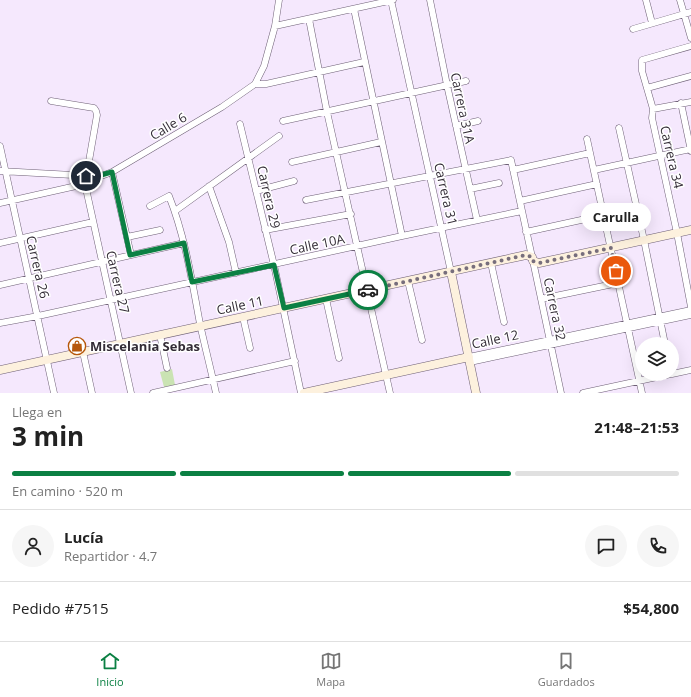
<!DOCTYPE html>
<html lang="es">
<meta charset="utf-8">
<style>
:root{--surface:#fff;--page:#f6f6f6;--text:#222;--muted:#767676;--line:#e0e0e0;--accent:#0b8043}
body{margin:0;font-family:"Open Sans",sans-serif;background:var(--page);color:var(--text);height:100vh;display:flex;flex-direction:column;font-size:15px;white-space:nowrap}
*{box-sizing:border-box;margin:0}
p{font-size:13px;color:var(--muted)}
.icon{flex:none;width:22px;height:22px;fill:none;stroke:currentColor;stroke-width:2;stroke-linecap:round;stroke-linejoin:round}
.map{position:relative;height:393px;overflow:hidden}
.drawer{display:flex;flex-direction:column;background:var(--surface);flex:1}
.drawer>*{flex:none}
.controls{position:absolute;left:635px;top:337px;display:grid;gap:8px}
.controls a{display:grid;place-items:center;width:44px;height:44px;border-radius:50%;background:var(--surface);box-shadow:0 4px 16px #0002;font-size:20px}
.pin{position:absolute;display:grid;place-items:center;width:34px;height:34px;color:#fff;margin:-17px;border:2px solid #fff;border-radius:50%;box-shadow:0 1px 4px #0007}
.courier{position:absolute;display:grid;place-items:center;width:40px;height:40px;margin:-20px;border:3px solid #0b8043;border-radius:50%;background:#fff;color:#222;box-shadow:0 1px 5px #0007}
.bubble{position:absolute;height:28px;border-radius:14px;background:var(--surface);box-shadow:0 4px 16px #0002;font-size:13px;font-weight:700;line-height:28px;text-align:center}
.headline em{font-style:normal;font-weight:700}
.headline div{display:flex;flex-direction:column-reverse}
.headline{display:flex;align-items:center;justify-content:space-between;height:68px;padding:0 12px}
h1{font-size:26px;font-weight:700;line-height:30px}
.bar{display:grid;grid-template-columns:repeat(4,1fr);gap:6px 4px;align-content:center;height:48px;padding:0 12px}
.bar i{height:5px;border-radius:3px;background:var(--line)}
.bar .selected{background:var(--accent)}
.bar p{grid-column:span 4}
.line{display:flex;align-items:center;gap:10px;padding:0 12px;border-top:1px solid var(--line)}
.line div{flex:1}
.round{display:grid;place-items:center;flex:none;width:42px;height:42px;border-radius:21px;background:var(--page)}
.tab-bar{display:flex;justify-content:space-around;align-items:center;height:56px;border-top:1px solid var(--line);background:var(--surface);font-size:11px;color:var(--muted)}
.tab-bar a{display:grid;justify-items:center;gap:2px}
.tab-bar .selected{color:var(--accent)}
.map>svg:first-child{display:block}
</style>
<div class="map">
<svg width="691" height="393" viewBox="0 0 691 393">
<rect width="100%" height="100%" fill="#f5e8fd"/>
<!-- green -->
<path fill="#cae3b3" d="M172 369 175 385 164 387 160 372Z"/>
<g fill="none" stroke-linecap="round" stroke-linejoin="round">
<defs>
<path id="street" d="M391 0 451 272
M430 0 447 85 477 220
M646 0 652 23
M680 0 691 38
M354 9 402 236
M309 19 327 112 390 393
M275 26 393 0
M633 29 691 12
M691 46 642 60V71L653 109 652 118 677 233 691 307
M255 84H266L364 62
M647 88 691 76
M51 101 94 108 96 111 97 115 85 184 131 393
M681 103 691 151
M653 109 691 102
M283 121 466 81
M240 124 274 265 301 393
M456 126 478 121
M619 128 644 240 665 344
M587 139 642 393
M0 146 54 393
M292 162 381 142
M513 170 590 153
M594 170 691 149
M0 171 91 176 104 175 112 172 222 107 255 84 264 66 275 26 279 0
M112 172 131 255
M209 186 229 242 236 273
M470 189 499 183
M256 191 294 181
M306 200 511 160 532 257
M520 201 597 184
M0 203 85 184
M150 206 169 196C185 236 192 281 200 324 205 347 211 370 216 393
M175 211 279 136
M265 230 351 214
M526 232 604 215
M127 237 160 230
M0 243 93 222
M533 261 561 393
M491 263 504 322
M408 281 422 340
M0 285 184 243
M326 299 339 358
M541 299 618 283
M243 317 250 348
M0 323 38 316 402 236 522 211
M160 335 167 368
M83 352 92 393
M469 357 691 310
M470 362 691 315
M672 374 691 370
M153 393 295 361
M583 393 671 374"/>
<path id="secondary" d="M451 272 476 393
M0 370 526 255 532 257 533 261 539 263 691 230
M304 393 469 357"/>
</defs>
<!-- street casing -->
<use href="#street" stroke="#6e6076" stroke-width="7"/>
<!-- secondary casing -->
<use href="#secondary" stroke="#6e6076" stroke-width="9"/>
<!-- street -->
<use href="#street" stroke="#fff" stroke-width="6"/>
<!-- secondary -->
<use href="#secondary" stroke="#fdf1de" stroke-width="8"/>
</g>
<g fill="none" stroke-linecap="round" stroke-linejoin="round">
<!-- done -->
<path stroke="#776e7c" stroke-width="4" stroke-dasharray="0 7.2" d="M368 290 526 255 532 257 533 261 539 263 611 248 616 271"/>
<!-- route -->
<path stroke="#0b8043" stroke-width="5" d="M86 176H97L112 172 130 255 184 243 192 282 274 265 284 308 368 290"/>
</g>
<!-- icons -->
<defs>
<symbol id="shop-ring" viewBox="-11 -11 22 22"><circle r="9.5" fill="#fff" stroke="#b6570b" stroke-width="1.5"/><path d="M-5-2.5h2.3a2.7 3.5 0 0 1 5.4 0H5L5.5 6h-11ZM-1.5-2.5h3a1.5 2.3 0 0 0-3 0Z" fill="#b6570b"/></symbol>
</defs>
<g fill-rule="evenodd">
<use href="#shop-ring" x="67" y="336" width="20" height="20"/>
</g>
<g text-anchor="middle" stroke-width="3" stroke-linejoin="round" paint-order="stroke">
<!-- street labels -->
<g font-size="13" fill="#332c36" stroke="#fff">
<text transform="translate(463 108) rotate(78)" y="5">Carrera 31A</text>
<text transform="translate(168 126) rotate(-31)" y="5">Calle 6</text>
<text transform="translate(672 157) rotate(77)" y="5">Carrera 34</text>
<text transform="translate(446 194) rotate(77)" y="5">Carrera 31</text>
<text transform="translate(269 197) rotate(77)" y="5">Carrera 29</text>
<text transform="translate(317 244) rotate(-12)" y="5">Calle 10A</text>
<text transform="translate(38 267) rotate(77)" y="5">Carrera 26</text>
<text transform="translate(118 282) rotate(77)" y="5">Carrera 27</text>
<text transform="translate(240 305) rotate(-12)" y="5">Calle 11</text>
<text transform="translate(555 309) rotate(78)" y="5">Carrera 32</text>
<text transform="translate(495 339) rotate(-12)" y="5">Calle 12</text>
</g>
<!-- poi labels -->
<g font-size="13" font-weight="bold" fill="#332c36" stroke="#fff" text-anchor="start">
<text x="90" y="351">Miscelania Sebas</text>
</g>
</g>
</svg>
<div class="controls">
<a><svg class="icon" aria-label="layers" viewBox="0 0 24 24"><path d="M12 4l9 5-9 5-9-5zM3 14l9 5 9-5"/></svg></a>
</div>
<div class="pin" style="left:616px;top:271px;background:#ea580c"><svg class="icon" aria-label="bag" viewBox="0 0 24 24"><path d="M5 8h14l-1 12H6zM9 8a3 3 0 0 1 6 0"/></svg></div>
<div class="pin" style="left:86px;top:176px;background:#1f2937"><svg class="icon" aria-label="home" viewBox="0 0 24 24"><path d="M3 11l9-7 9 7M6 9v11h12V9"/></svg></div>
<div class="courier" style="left:368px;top:290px"><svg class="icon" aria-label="car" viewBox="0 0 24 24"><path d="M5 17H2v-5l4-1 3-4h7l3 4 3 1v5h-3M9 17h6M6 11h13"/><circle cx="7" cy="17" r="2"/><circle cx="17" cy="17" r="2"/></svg></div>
<div class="bubble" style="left:581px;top:203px;width:70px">Carulla</div>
</div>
<section class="drawer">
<div class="headline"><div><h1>3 min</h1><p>Llega en</p></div><em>21:48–21:53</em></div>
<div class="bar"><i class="selected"></i><i class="selected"></i><i class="selected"></i><i></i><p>En camino · 520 m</p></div>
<div class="line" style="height:72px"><a class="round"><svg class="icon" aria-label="person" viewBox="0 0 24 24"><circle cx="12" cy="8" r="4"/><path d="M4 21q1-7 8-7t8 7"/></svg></a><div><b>Lucía</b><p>Repartidor · 4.7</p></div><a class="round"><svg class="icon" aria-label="chat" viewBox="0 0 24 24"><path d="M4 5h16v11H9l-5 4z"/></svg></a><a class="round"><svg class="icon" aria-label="phone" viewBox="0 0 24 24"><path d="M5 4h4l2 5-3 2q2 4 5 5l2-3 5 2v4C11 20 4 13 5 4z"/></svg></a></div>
<div class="line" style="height:52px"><div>Pedido #7515</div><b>$54,800</b></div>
</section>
<nav class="tab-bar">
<a class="selected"><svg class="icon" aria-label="home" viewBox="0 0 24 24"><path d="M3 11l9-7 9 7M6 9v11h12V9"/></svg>Inicio</a>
<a><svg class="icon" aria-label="map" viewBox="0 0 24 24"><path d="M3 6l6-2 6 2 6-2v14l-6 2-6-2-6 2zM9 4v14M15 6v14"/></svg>Mapa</a>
<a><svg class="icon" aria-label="saved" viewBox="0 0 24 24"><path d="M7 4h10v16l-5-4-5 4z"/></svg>Guardados</a>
</nav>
